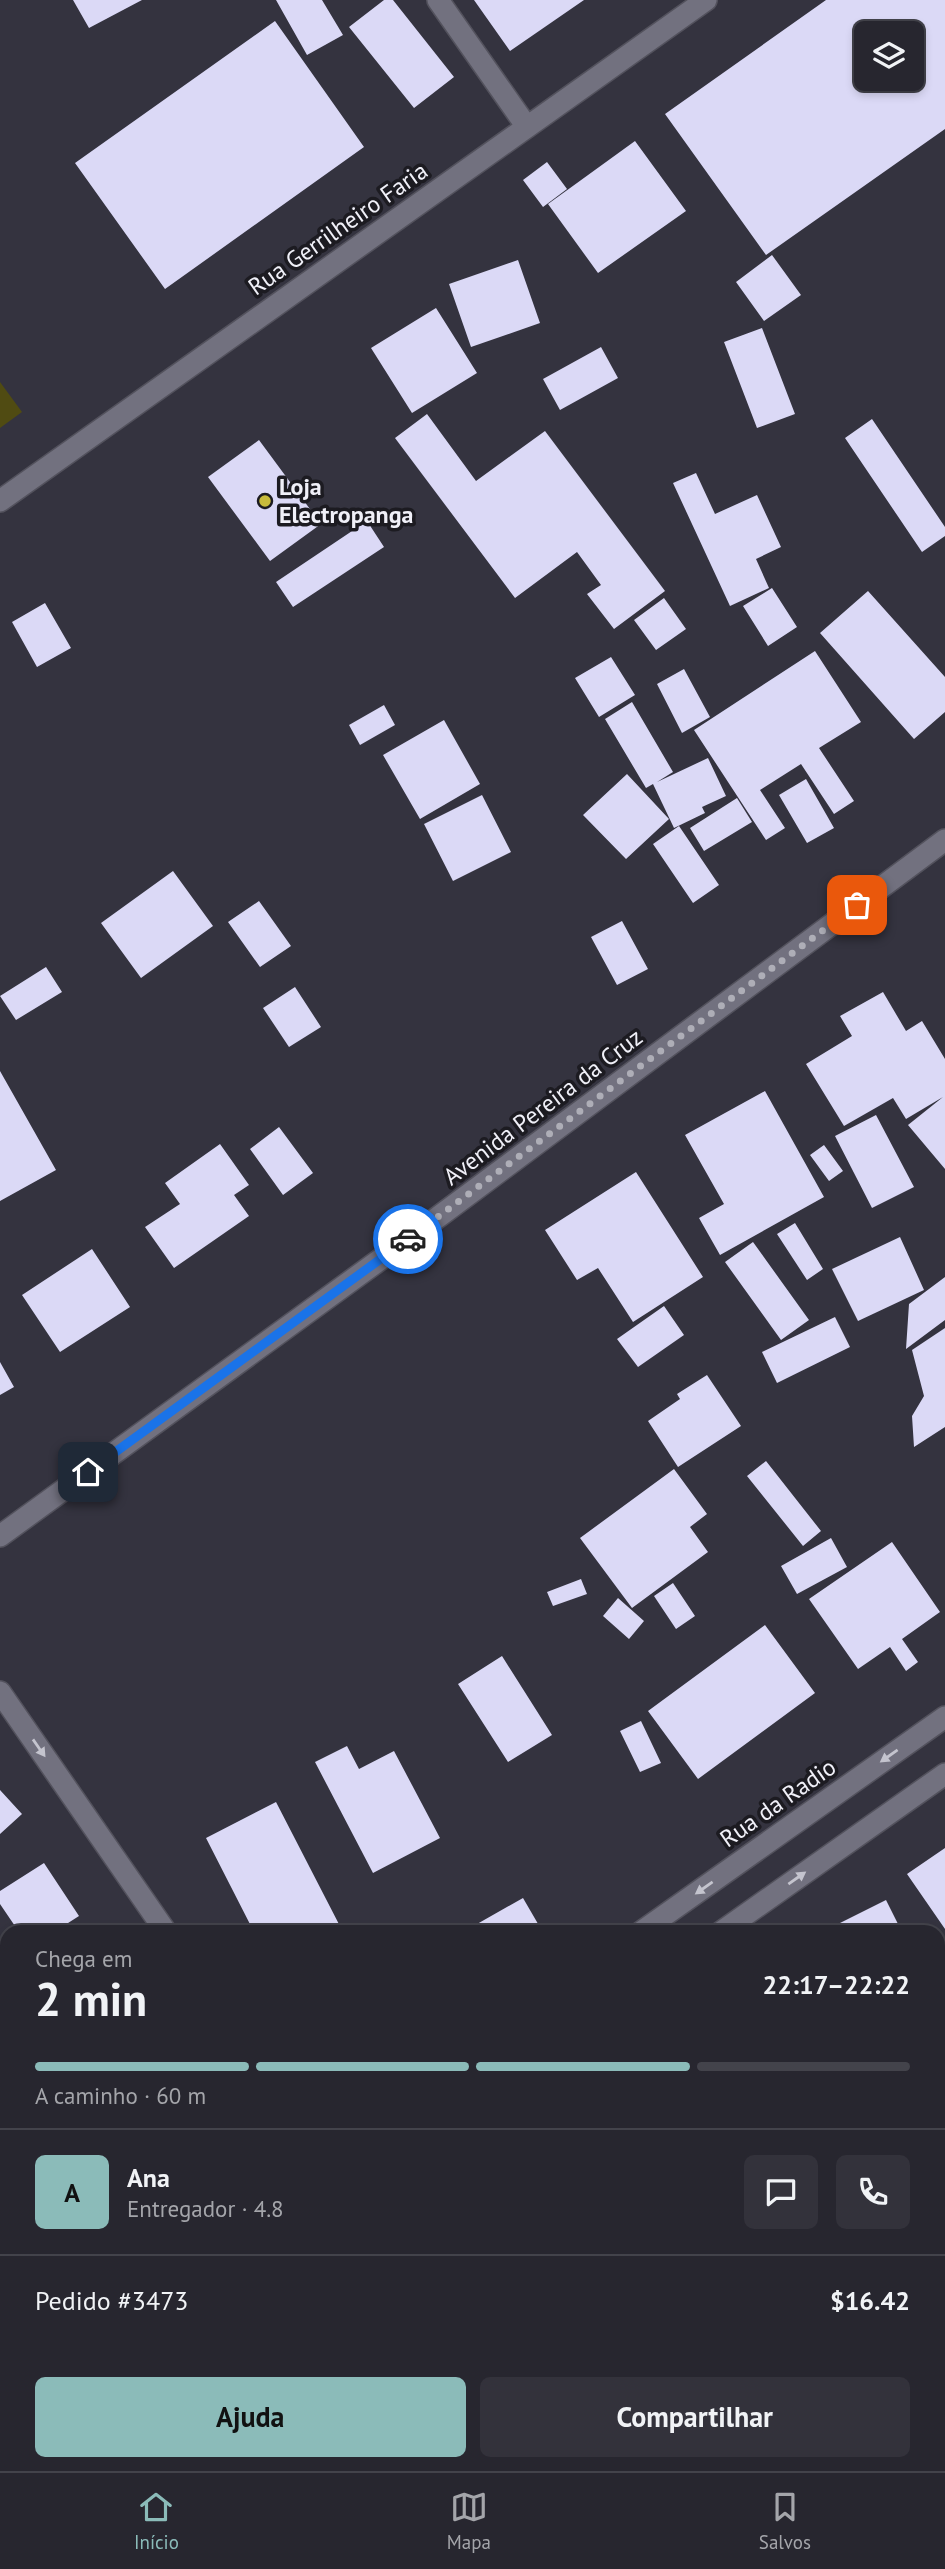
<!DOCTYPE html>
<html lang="pt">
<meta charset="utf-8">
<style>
:root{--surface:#27262f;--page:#33323b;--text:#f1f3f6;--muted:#a4a5aa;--line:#43434b;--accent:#8bbbb9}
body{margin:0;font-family:"PT Sans",sans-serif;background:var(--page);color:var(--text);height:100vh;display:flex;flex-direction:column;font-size:26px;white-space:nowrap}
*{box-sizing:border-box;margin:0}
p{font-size:23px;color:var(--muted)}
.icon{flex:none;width:38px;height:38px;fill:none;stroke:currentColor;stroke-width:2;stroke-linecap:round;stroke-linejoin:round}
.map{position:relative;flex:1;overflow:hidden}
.details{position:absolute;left:0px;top:1925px;width:945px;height:546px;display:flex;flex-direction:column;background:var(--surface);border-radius:21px 21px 0 0;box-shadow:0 4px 10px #0003,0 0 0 2px var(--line)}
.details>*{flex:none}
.tools{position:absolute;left:854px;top:21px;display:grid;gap:14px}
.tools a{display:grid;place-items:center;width:70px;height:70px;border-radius:10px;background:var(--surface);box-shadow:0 4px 10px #0003,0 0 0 2px var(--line);font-size:35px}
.pin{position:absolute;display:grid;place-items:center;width:60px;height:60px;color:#fff;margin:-30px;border-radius:14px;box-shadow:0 4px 10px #0006}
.courier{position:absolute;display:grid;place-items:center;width:70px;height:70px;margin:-35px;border:5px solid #1a73e8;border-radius:50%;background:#fff;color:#222;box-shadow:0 2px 9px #0007}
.summary em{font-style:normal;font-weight:700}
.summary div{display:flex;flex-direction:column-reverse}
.summary{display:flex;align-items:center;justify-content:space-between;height:119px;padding:0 35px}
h1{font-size:46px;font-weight:700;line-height:52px}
.bar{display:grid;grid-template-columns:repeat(4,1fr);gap:10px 7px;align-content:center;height:84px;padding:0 35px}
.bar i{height:9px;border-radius:5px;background:var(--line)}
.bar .selected{background:var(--accent)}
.bar p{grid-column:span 4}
.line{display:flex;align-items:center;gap:18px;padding:0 35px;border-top:2px solid var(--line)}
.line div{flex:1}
.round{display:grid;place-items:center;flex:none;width:74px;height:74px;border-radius:10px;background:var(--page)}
.button{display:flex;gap:14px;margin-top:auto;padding:14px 35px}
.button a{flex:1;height:80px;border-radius:10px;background:var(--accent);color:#111;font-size:28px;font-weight:700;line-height:80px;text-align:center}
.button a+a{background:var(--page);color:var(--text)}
.dock{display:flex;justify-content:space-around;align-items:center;height:98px;border-top:2px solid var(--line);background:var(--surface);font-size:19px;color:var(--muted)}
.dock a{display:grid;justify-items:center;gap:4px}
.dock .selected{color:var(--accent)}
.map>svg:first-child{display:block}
</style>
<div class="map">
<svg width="945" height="2471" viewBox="0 0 945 2471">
<rect width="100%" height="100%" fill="#34333f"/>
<!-- green -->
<path fill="#504b12" d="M0 382 22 412 0 428Z"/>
<!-- building -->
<path fill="#dbd9f6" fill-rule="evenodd" d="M73 0H142L89 28Z
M276 0H322L343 35 307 55Z
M384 0H393L454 77 414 108 349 27Z
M474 0H584L510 51Z
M826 0H945V129L766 255 665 114ZM866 33H912V79H866Z
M275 21 364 147 165 289 75 163Z
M635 141 686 211 598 273 548 204Z
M547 162 567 189 543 207 523 180Z
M772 255 801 295 764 321 736 282Z
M518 260 540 323 471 347 449 284Z
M436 308 477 373 412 413 371 348Z
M762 328 795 414 757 428 724 342Z
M601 347 618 378 560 410 543 379Z
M427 414 476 481 545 431 665 591 614 629 587 594 601 585 577 552 515 598 395 438Z
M872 419 945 527V536L922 552 845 438Z
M259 440 321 524 270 561 208 477Z
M696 473 715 514 757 495 781 547 756 559 769 588 730 606 673 483Z
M367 521 384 547 293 607 276 582Z
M772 588 797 627 768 646 743 606Z
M868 591 945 677V712L914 739 820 633Z
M664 598 686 629 656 650 634 620Z
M45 603 71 648 37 667 12 622Z
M815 651 861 722 819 748 854 801 834 814 801 764 760 790 785 828 766 840 694 730Z
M611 657 635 695 599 717 575 678Z
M684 669 710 717 682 733 657 684Z
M632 702 673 772 657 782 708 758 726 796 702 807 705 813 674 828 653 784 646 788 605 719Z
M384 705 395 725 360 745 349 725Z
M444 720 480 784 420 819 383 755Z
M627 774 669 819 626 859 583 815Z
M806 779 834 828 807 843 779 795Z
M482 795 511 852 453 881 424 824Z
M737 798 752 822 704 851 690 828Z
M679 826 719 885 693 903 653 844Z
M173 871 213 926 141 978 101 923Z
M259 901 291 946 260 967 228 922Z
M622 921 648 969 617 985 591 937Z
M46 967 62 992 16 1020 0 996Z
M295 987 321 1027 289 1047 263 1008Z
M883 992 906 1031 922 1021 945 1059V1169L908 1125 943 1097 906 1119 893 1098 844 1126 806 1064 852 1036 840 1016Z
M0 1071 56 1170 0 1201Z
M765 1091 824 1197 720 1255 699 1218 724 1204 685 1135Z
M876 1115 914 1187 872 1208 835 1136Z
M279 1127 313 1173 283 1195 250 1149Z
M220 1144 249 1185 234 1195 249 1216 174 1268 145 1227 180 1204 165 1183Z
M824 1145 843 1171 829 1181 810 1155Z
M636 1172 703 1277 633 1322 598 1268 577 1280 545 1230Z
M795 1223 823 1269 807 1280 777 1234Z
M900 1237 924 1290 858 1321 832 1269Z
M753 1242 809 1320 781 1340 725 1262Z
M92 1249 130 1307 60 1352 22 1295Z
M945 1277V1320L906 1349 909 1304Z
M664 1306 684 1335 638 1367 617 1339Z
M835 1317 850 1347 777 1383 762 1352Z
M945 1328V1427L914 1447 912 1416 924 1396 912 1350Z
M0 1362 14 1387 0 1395Z
M707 1375 741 1426 678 1467 648 1421 680 1399 677 1394Z
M766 1461 821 1531 803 1546 747 1476Z
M674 1469 707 1514 690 1527 708 1552 632 1608 580 1538Z
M831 1538 847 1567 797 1594 781 1566Z
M892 1542 940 1612 902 1639 918 1662 906 1671 890 1647 858 1669 809 1599Z
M581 1579 587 1594 553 1606 547 1592Z
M673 1583 695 1616 676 1629 654 1596Z
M618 1598 644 1621 629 1639 603 1616Z
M765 1625 815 1693 698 1779 648 1711Z
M502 1656 552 1735 508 1762 458 1684Z
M641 1721 661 1763 640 1772 620 1731Z
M347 1746 359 1769 394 1751 440 1838 373 1873 315 1762Z
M0 1790 22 1814 0 1834Z
M276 1802 343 1932H254L206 1838Z
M945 1848V1929L907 1874Z
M44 1863 79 1916 54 1932H19L0 1904V1891Z
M523 1898 541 1929 535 1932H463Z
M886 1900 902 1932H822Z
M938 1958 945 1968V2028L938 2033Z
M7 1996V2030L0 2021V2001Z
M0 2039 7 2050V2104L0 2109Z
M945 2042V2064L938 2069V2046Z
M7 2119V2156L0 2160V2123Z
M945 2187V2222L941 2225 938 2220V2192Z
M938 2274 945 2284V2335L939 2339Z
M945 2400V2434L938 2425V2405Z
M7 2463 17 2464 22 2471H0V2467Z
M95 2464H138L142 2471H85Z
M244 2464H382L371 2471H249Z
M612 2464H694L686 2471H619Z
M774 2464H815L820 2471H770L768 2469Z
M910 2464H931L936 2471H909Z"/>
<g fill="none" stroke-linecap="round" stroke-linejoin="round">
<defs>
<path id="street" d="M438 0 527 127
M0 501 706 0
M0 1536 418 1232 945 840
M0 1692 166 1932
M641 1932 945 1717
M721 1932 945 1774
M0 2370 7 2365
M0 2441 7 2436
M531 2464 536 2471"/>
</defs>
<!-- street casing -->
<use href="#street" stroke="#53525d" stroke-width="24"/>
<!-- street -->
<use href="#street" stroke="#72717f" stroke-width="21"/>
</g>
<!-- one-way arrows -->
<defs><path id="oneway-solid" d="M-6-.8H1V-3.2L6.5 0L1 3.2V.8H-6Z" transform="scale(1.75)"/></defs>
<g fill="#c4c4ce">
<use href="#oneway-solid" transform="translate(39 1748) rotate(55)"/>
<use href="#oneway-solid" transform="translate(889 1756) rotate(145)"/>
<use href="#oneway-solid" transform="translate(797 1878) rotate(-35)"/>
<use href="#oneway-solid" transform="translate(704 1888) rotate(145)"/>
</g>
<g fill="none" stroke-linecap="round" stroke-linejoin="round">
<!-- done -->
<path stroke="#aeaeb7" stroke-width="7" stroke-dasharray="0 12.6" d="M408 1239 857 905"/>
<!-- route -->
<path stroke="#1a73e8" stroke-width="9" d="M88 1472 408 1239"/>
</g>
<!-- markers -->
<circle fill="#c8bb3b" stroke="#1c1b21" stroke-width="2.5" cx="265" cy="501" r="7"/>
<g text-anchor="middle" stroke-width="7" stroke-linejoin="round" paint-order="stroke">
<!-- street labels -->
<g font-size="24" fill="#f0f0f8" stroke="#1c1b21">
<text transform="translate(338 229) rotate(-35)" y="8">Rua Gerrilheiro Faria</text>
<text transform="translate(543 1107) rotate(-37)" y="8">Avenida Pereira da Cruz</text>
<text transform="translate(778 1803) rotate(-35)" y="8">Rua da Radio</text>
</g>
<!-- poi labels -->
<g font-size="24" font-weight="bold" fill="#f0f0f8" stroke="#1c1b21" text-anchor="start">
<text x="279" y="495">Loja<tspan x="279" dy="28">Electropanga</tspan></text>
</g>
</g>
</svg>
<div class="tools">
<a><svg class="icon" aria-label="layers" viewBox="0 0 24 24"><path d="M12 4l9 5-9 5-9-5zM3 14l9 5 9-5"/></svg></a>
</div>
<div class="pin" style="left:857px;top:905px;background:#ea580c"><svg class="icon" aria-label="bag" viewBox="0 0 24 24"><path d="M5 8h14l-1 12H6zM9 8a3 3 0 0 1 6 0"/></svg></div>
<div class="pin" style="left:88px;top:1472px;background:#1f2937"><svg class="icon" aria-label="home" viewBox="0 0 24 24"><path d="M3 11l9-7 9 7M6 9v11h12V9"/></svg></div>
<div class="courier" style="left:408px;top:1239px"><svg class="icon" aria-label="car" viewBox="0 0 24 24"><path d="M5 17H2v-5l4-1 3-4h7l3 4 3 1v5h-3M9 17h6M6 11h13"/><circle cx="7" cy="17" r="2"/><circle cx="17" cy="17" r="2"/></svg></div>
<section class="details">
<div class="summary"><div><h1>2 min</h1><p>Chega em</p></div><em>22:17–22:22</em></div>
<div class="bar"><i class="selected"></i><i class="selected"></i><i class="selected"></i><i></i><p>A caminho · 60 m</p></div>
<div class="line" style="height:126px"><b class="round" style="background:var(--accent);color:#111">A</b><div><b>Ana</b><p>Entregador · 4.8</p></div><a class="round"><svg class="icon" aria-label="chat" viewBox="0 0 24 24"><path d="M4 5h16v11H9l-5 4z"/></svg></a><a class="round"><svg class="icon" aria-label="phone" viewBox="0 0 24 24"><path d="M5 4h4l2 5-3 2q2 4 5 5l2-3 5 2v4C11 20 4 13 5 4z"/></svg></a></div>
<div class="line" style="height:91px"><div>Pedido #3473</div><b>$16.42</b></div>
<div class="button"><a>Ajuda</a><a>Compartilhar</a></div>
</section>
</div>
<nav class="dock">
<a class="selected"><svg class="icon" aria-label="home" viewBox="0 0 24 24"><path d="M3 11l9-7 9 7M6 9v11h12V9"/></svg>Início</a>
<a><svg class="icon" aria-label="map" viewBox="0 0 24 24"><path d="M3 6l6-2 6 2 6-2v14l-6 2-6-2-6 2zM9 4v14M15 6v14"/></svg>Mapa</a>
<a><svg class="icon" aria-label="saved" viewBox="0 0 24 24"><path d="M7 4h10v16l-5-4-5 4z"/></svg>Salvos</a>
</nav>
